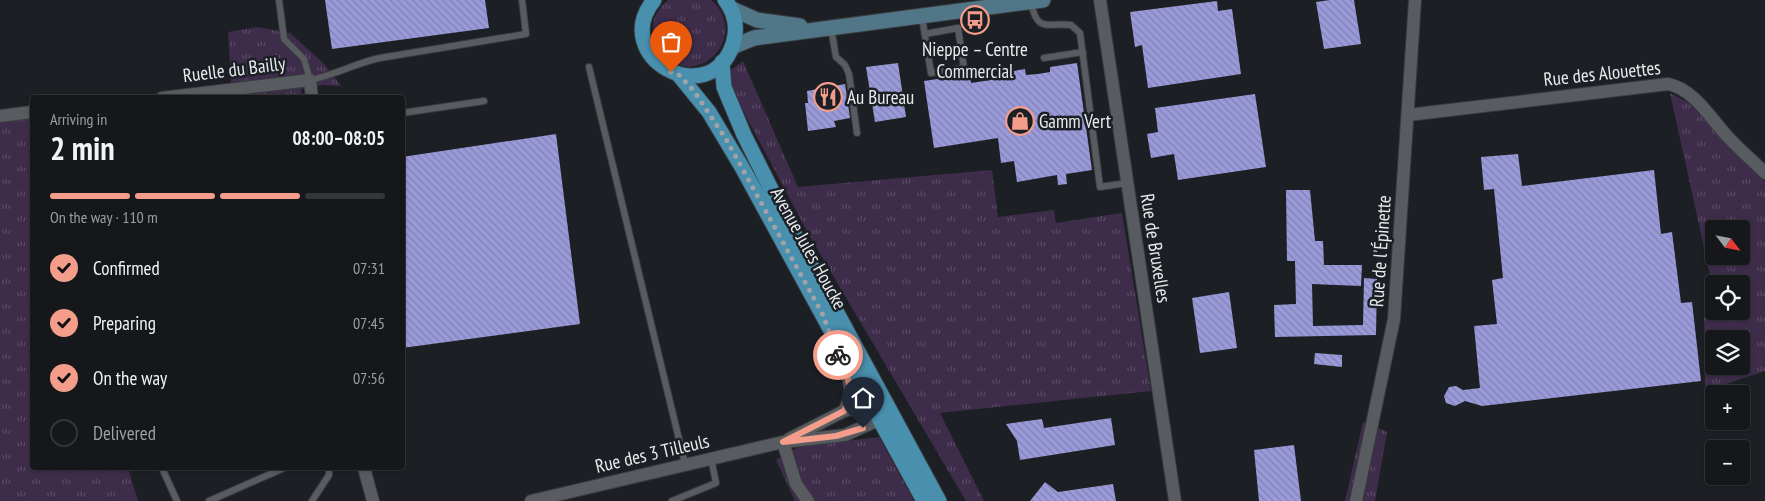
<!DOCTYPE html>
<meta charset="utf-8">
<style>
:root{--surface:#15171b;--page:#222428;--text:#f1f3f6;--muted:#9d9fa3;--line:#34363a;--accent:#f49d8b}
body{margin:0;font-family:"PT Sans Narrow",sans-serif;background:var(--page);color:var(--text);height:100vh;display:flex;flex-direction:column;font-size:19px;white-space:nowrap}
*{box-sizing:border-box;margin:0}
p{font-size:16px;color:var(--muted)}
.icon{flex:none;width:28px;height:28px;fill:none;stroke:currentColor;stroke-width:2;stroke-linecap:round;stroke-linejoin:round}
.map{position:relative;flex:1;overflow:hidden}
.panel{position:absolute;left:30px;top:95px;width:375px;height:375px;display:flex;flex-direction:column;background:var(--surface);border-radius:5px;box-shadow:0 1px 4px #0004,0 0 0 1px var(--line)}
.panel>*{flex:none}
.needle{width:32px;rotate:122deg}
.tools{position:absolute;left:1705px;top:220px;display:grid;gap:10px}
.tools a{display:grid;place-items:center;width:45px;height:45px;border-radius:5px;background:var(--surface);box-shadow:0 1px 4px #0004,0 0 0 1px var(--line);font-size:25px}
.pin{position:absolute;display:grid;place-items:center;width:42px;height:42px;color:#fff;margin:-51px -21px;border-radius:50% 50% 50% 0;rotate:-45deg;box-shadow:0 0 5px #0007}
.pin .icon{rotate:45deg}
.courier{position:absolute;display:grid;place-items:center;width:50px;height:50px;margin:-25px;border:4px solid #f49d8b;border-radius:50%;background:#fff;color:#222;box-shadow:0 1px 6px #0007}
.overview em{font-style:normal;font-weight:700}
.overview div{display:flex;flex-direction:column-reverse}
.overview{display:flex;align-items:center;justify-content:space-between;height:85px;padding:0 20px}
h1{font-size:32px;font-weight:700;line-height:38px}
.bar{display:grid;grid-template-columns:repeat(4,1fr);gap:8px 5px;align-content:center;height:60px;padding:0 20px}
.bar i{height:6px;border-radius:4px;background:var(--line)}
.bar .current{background:var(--accent)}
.bar p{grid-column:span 4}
ol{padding:0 20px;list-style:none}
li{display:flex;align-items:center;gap:15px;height:55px}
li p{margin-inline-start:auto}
li .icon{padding:5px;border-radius:50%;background:var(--accent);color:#111;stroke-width:4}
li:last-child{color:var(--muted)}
li i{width:28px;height:28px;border:2px solid var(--line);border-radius:50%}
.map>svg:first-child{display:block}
</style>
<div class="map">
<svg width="1765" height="501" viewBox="0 0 1765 501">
<defs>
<pattern id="grass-tufts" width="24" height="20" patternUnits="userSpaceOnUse" patternTransform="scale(1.25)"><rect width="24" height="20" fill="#3e2c4b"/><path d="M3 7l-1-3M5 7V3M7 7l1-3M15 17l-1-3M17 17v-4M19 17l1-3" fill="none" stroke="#5a4b65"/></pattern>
<pattern id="building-back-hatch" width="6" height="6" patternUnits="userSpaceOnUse" patternTransform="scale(1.25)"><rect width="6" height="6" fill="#9a9adb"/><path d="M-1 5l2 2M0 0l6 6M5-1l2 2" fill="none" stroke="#8181af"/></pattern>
</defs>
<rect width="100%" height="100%" fill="#1c1f24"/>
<!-- grass -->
<path fill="url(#grass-tufts)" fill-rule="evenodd" d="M668 0H711C750 33 702 89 666 57 659 51 654 43 653 34 651 20 658 8 668 0Z
M257 27 290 33 324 64 341 86 323 85 301 89 302 97H224L232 96 228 32Z
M743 61 798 187 992 170 998 217 1054 210 1056 223 1122 213 1151 391 940 413 984 501H966L809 235 733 92 731 70Z
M1670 93 1689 103 1765 181V371L1705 391 1704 317 1714 309V311H1741V284H1714V293ZM1714 229H1741V256H1714ZM1714 339H1741V366H1714Z
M32 118V468H128L138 501H0V122Z
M1363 422 1370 425 1353 501H1345Z
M1378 428 1387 432 1375 501H1362Z
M879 437 914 501H795L776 460 798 447Z"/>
<!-- building -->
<path fill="url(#building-back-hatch)" d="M325 0H485L489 28 332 49Z
M1330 0H1354L1361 44 1324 49 1316 2Z
M1217 1 1218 11 1232 9 1241 74 1148 88 1142 45 1135 47 1130 12Z
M898 63 906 117 875 122 866 67Z
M1077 63 1092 170 1066 174 1067 184 1058 185 1057 175 1017 182 1014 161 1001 163 998 138 934 148 924 81 970 74 971 83 1003 78 1002 73 1025 69 1026 75 1038 74 1050 72V67Z
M845 84 850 118 834 121 836 127 808 131 805 103H808L807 91Z
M1255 94 1266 167 1178 180 1174 154 1151 158 1147 134 1158 132 1155 108Z
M556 134 580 324 402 348V157Z
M1518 154 1522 186 1654 170 1661 234 1672 232 1681 303 1692 302 1701 381 1482 406 1465 401 1455 406 1446 403 1444 396 1449 387 1456 386 1463 390 1480 388 1474 326 1497 324 1492 280 1503 278 1494 189 1484 190 1481 157Z
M1286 190H1310L1315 241H1323L1324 265H1362L1361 286 1312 284 1313 326 1363 325 1364 278 1377 279 1376 335 1275 337 1274 305 1296 304 1295 261H1287Z
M1229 292 1237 348 1200 353 1192 298Z
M1315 353 1342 355V367L1314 364Z
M1111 418 1115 445 1020 460 1017 441 1006 424 1042 419 1044 428Z
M1294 445 1301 501H1259L1254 450Z
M1045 482 1058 492 1113 484 1116 501H1030Z"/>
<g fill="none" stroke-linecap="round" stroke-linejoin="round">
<defs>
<path id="lane" d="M279 0 284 39 304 59 310 80C335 75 356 63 380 58L526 34 522 0
M1031 2C1037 34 1048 22 1071 25L1080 33 1100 187 1127 183
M922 17 931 73 964 68 958 28 925 34
M831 28 836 57 845 65 849 74 857 133
M1044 58 1083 52
M589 67 685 464
M402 113 484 101
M162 468 177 501
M209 501 284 468
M312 501 329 475V468
M672 501 716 483 711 458"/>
<path id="street" d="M1100 0 1175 501
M162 98 310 80 312 98
M1408 115 1668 84C1694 89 1711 119 1728 137 1740 150 1753 161 1765 173
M0 116 32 112
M843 364C851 381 853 394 844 411
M789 439 844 411 879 402
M783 442 796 484 808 501
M364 468 373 501
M531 501 783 442 845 435 887 416
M1356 501 1394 319 1415 0"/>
<path id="secondary" d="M730 8 757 20 800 26
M732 47 754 38 1043 0"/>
<path id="primary" d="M654 0C608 57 710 113 733 44 738 29 735 12 725 0
M722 62 724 87 744 135 785 217 939 501
M678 74 709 112 743 169 924 501"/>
</defs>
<!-- lane casing -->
<use href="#lane" stroke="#383b3e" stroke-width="8"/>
<!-- street casing -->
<use href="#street" stroke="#383b3e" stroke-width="14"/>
<!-- secondary casing -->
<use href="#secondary" stroke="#383b3e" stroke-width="17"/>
<!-- primary casing -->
<use href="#primary" stroke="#383b3e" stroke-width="17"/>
<!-- lane -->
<use href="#lane" stroke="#585c61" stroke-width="6"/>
<!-- street -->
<use href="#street" stroke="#585c61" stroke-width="12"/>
<!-- secondary -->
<use href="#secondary" stroke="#507688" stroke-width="15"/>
<!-- primary -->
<use href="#primary" stroke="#4990ae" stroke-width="15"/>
</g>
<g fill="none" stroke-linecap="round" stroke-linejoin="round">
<!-- done -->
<path stroke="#a1a4a7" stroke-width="5" stroke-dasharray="0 9" d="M671 72 678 74 694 91 726 139 822 313 838 355"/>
<!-- route -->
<path stroke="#f49d8b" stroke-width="6" d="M838 355C848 376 855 390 844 411L783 442 836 436 863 428"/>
</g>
<!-- icons -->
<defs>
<symbol id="bus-ring" viewBox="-11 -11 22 22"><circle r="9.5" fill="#1c1f24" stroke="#f49d8b" stroke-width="1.5"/><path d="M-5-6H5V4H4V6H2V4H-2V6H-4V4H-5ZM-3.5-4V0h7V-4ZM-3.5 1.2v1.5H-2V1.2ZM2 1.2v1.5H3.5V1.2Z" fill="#f49d8b"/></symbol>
<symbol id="restaurant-ring" viewBox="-11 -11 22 22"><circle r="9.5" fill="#1c1f24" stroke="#f49d8b" stroke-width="1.5"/><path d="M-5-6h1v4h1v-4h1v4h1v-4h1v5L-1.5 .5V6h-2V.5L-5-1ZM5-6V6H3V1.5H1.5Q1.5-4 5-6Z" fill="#f49d8b"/></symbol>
<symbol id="shop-ring" viewBox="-11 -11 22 22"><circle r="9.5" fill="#1c1f24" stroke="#f49d8b" stroke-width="1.5"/><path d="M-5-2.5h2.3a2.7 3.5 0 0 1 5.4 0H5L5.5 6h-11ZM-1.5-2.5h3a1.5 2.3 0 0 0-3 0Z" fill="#f49d8b"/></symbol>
</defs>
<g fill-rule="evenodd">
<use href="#bus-ring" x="959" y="4" width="32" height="32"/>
<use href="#restaurant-ring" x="812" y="81" width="32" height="32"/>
<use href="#shop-ring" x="1004" y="105" width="32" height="32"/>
</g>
<g text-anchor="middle" stroke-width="5" stroke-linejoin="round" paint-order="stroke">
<!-- poi labels -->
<g font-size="19" fill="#e8ebee" stroke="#1c1f24" text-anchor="start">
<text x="975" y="56" text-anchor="middle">Nieppe – Centre<tspan x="975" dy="22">Commercial</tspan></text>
<text x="847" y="104">Au Bureau</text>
<text x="1039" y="128">Gamm Vert</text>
</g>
<!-- street labels -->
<g font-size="19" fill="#e8ebee" stroke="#1c1f24">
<text transform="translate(234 69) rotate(-7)" y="7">Ruelle du Bailly</text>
<text transform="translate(1602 73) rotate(-6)" y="7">Rue des Alouettes</text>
<text transform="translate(809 248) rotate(61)" y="7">Avenue Jules Houcke</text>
<text transform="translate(1156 248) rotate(81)" y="7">Rue de Bruxelles</text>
<text transform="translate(1380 251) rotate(-86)" y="7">Rue de l'Épinette</text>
<text transform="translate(652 453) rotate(-13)" y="7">Rue des 3 Tilleuls</text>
</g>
</g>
</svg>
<div class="tools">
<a><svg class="needle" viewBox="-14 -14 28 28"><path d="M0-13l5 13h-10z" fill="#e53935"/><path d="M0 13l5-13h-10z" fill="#9d9fa3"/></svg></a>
<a><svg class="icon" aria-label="locate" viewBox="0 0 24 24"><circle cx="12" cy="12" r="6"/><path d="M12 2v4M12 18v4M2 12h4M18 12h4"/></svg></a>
<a><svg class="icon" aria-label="layers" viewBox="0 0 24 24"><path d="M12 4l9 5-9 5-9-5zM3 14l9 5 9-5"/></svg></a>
<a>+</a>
<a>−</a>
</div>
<div class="pin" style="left:671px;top:72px;background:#ea580c"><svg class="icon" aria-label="bag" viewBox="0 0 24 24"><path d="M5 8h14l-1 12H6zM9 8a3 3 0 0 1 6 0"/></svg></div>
<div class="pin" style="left:863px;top:428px;background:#1f2937"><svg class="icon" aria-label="home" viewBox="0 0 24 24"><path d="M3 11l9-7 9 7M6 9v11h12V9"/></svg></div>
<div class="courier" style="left:838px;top:355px"><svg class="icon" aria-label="bike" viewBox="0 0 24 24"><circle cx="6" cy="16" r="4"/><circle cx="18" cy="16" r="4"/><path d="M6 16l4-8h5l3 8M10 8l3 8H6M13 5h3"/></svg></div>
<section class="panel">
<div class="overview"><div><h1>2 min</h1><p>Arriving in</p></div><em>08:00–08:05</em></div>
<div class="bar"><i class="current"></i><i class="current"></i><i class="current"></i><i></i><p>On the way · 110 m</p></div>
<ol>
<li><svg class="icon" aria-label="check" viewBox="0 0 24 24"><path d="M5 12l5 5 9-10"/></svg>Confirmed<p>07:31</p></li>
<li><svg class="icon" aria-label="check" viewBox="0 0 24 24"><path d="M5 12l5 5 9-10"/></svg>Preparing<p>07:45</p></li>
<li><svg class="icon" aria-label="check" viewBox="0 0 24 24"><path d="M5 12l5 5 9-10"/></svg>On the way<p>07:56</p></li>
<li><i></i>Delivered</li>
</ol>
</section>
</div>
